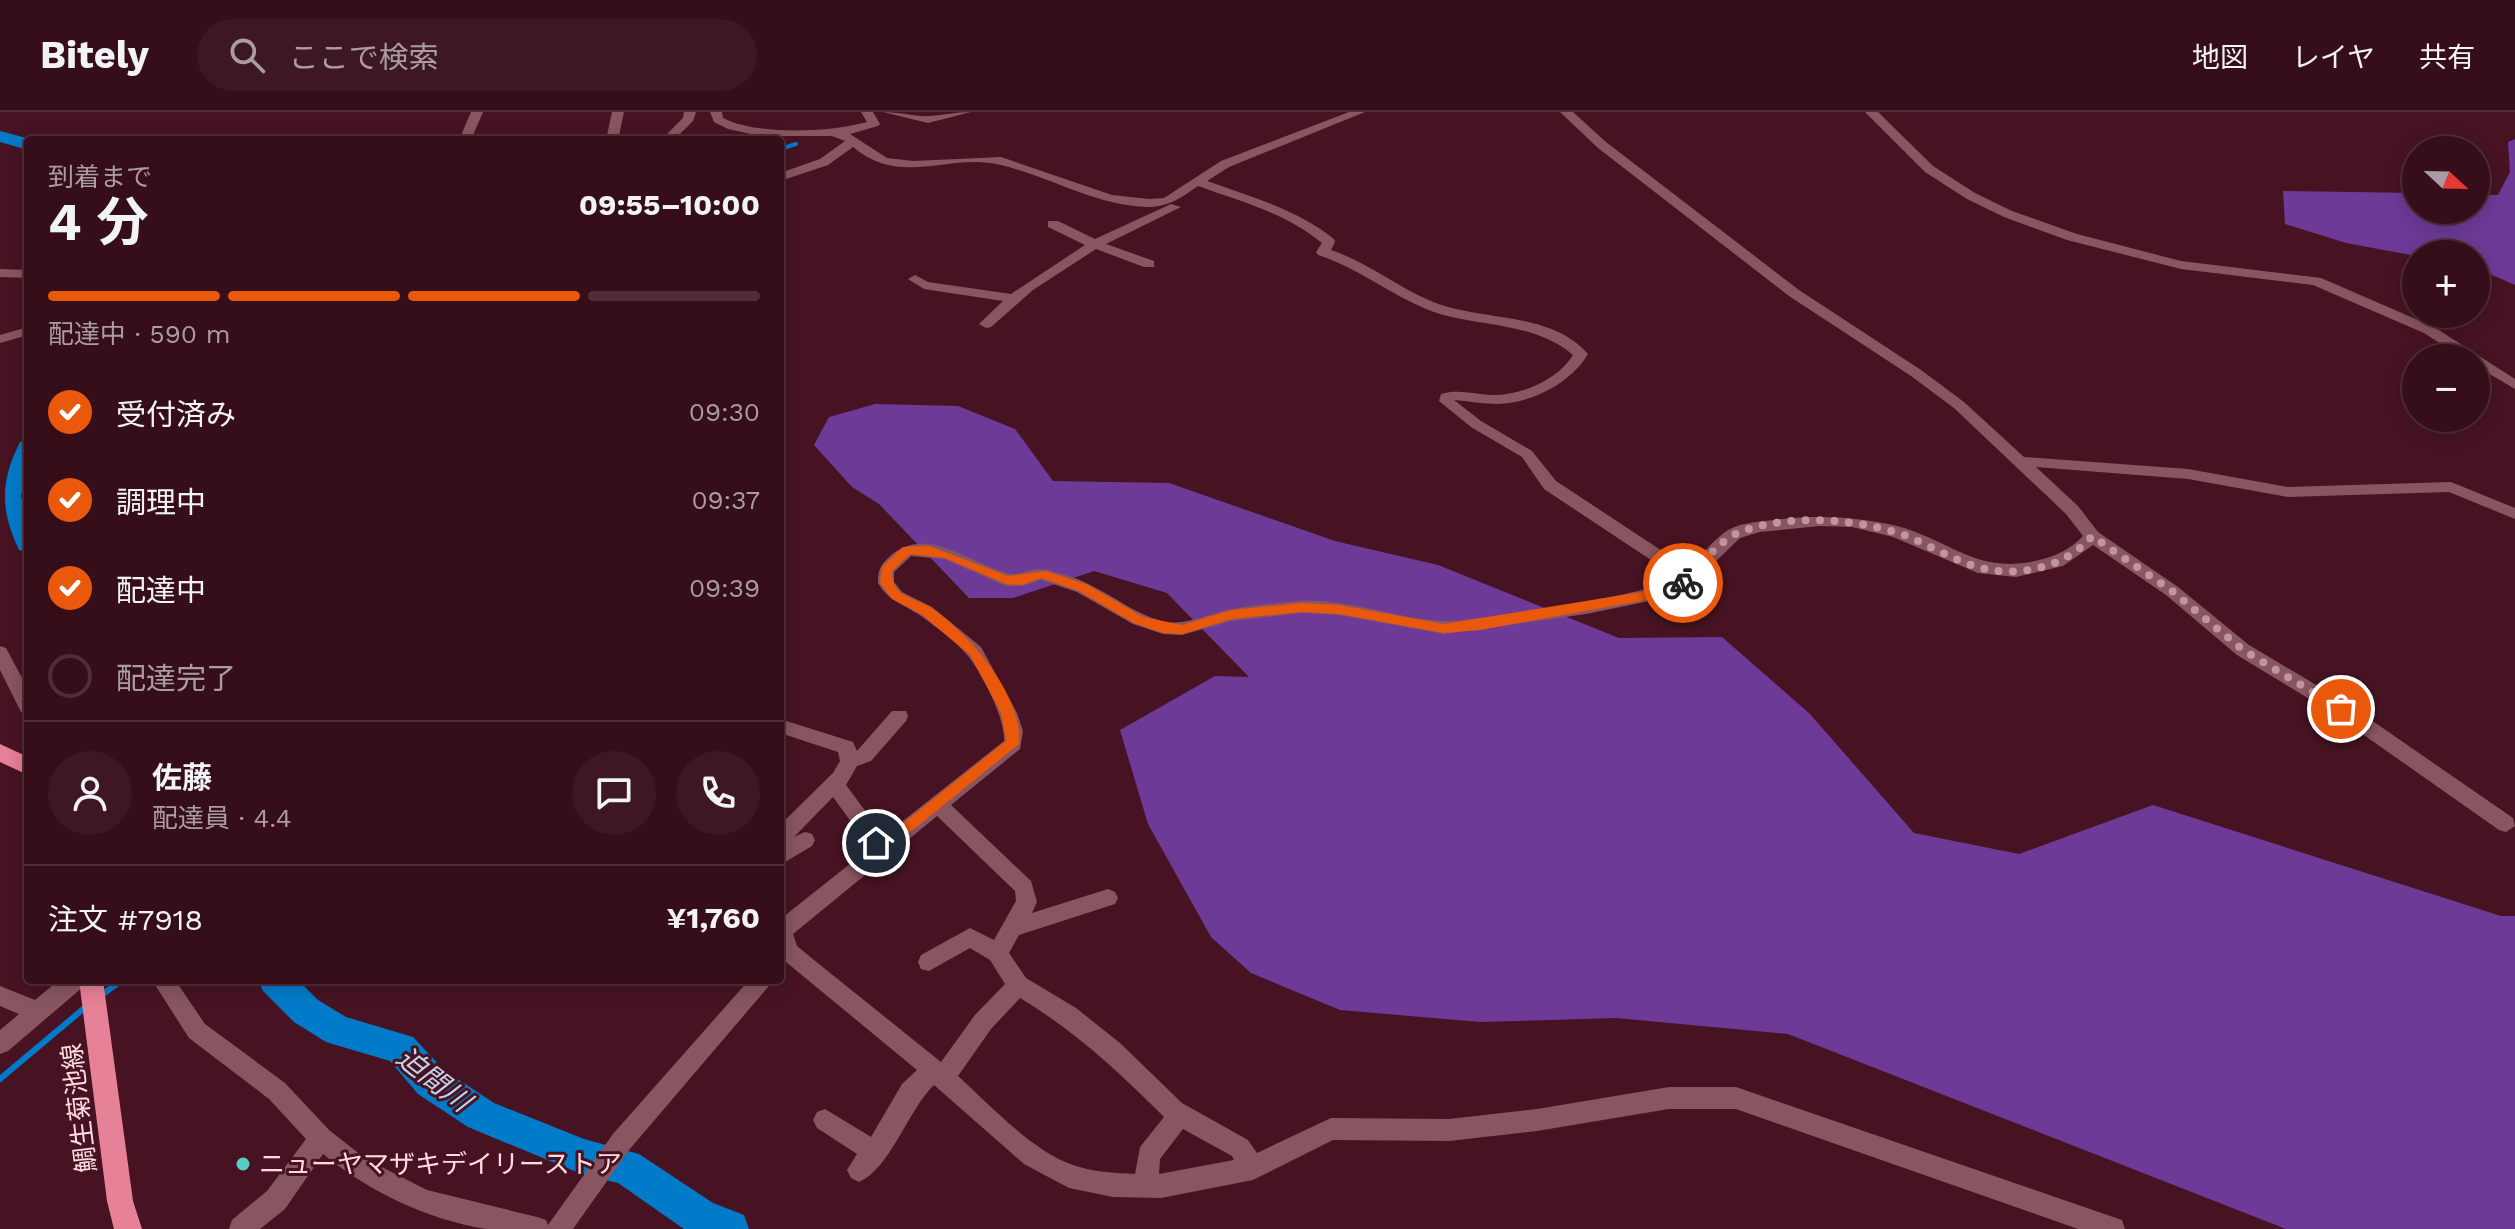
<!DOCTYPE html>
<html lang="ja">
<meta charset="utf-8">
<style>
:root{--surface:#350e1a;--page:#3d1723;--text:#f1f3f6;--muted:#aa9ca2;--line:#4f2e39;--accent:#ea580c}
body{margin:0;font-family:"Work Sans","Noto Sans JP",sans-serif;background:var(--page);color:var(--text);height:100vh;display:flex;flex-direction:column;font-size:30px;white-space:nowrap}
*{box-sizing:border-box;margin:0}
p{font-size:26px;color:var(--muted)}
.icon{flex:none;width:44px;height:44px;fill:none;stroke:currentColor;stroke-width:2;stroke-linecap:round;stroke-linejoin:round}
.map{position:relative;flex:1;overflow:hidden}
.side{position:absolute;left:24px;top:24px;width:760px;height:848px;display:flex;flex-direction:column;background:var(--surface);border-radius:8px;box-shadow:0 4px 20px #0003,0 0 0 2px var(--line)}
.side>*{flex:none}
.needle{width:52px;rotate:112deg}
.buttons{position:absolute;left:2402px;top:24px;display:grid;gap:16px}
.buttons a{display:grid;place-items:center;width:88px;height:88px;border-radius:50%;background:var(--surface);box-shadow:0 4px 20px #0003,0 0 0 2px var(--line);font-size:40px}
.pin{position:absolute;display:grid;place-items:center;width:68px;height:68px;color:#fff;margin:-34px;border:4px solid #fff;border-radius:50%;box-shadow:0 2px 8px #0007}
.courier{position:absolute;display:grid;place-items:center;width:80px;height:80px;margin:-40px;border:6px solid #ea580c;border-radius:50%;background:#fff;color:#222;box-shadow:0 2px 10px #0007}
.head em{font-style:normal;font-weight:700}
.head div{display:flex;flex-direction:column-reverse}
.head{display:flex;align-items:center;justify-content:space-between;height:136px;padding:0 24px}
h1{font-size:52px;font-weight:700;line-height:60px}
.bar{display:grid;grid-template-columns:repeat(4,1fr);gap:12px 8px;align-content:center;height:96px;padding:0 24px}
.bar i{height:10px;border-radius:6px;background:var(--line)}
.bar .on{background:var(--accent)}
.bar p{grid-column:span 4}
.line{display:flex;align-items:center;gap:20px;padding:0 24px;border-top:2px solid var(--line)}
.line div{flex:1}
.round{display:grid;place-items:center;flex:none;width:84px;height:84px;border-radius:42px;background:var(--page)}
ol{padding:0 24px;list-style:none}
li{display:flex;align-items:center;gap:24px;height:88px}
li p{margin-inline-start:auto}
li .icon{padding:8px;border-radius:50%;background:var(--accent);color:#fff;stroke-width:4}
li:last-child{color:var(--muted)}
li i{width:44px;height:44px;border:4px solid var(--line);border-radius:50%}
header{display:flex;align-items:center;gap:48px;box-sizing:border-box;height:112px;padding:0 40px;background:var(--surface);border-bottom:2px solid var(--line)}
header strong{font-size:38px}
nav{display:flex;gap:44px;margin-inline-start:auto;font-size:28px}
.search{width:560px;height:72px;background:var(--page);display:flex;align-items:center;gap:20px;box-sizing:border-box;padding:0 28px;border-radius:44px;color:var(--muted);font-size:30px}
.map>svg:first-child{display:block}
</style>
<header>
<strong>Bitely</strong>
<div class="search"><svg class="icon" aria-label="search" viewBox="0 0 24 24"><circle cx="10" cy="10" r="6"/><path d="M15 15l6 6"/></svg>ここで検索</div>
<nav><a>地図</a><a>レイヤ</a><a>共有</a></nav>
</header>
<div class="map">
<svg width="2515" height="1117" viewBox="0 0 2515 1117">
<rect width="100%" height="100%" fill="#471322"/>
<!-- forest -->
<path fill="#6e3a97" d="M2515 27V173L2476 156V142L2416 144 2346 131 2285 112 2283 79 2416 81V98H2476V83H2498L2510 60 2508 30Z
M875 292 958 294 1015 317 1053 369 1169 371 1335 429 1438 453 1619 526 1722 525 1810 602 1914 721 2019 742 2153 693 2501 804H2515V1117H2286L1788 922 1616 906 1480 910 1340 898 1251 861 1211 825 1148 712 1120 618 1215 564 1249 565 1167 481 1094 459 1013 486H969L879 392 852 375 814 333 829 305Z"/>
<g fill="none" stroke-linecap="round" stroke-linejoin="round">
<!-- stream-far1 -->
<path stroke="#007bc9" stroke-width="4" d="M780 37 796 32"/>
<!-- stream -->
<path stroke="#007bc9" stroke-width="6" d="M99 885 122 868
M0 967 88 893"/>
<!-- river -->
<path fill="#007bc9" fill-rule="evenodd" d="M0 19 34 28H28V38L0 30Z
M28 327V356L21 384 28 411V441L19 438C0 397 0 370 20 330Z
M258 868H298L318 888 346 905 413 925 444 958 494 991 584 1027 639 1042 713 1091 744 1103 749 1117H684L618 1071 584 1063 468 1015 418 982 390 949 326 930 294 910 263 879Z"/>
<!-- minor -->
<path fill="#885660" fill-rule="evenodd" d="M471 0H483L471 28H459Z
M612 0H624L618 28H606Z
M684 0H696L693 9 674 28H661L683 6Z
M710 0H722L723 6C758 24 830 20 867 10L861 0H873L880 12 878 14 850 22 887 46 913 49 1001 45 1112 83 1149 87 1164 86 1221 49 1349 0H1365L1229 55 1207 69C1252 85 1296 97 1334 127L1335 130 1331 138C1373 152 1406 183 1448 195 1494 208 1554 203 1588 242 1571 271 1532 291 1498 292 1483 292 1468 289 1454 288L1481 309 1532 339 1556 369 1688 456C1700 445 1714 427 1728 418 1742 410 1765 409 1782 407 1822 403 1857 405 1897 414 1950 428 1976 462 2035 449 2054 445 2070 438 2083 424L2066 402 1954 296 1911 264 1789 184 1598 36 1560 0H1573L1606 30 1799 178 1921 258 1964 290 2024 345 2188 357 2288 375 2451 370 2515 396V407L2449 380 2288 385 2188 367 2036 355 2078 394 2098 420 2178 475 2249 533 2348 592 2513 706 2515 714 2506 720 2499 718 2334 602 2237 543 2166 483 2093 433 2063 454 2016 465 1978 461 1893 425 1852 415 1819 414 1760 420 1740 426 1685 479 1669 485 1586 502 1444 522 1339 503 1302 501 1231 509 1182 523 1163 522 1133 512 1077 480 1041 468 1022 474H1006L944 447 911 444 894 460V470L902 480 932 495 981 535 1017 601 1023 619 1020 637 951 693 1031 769 1037 790 1032 801 1108 777 1115 780 1118 786 1115 792 1019 823 1009 841 1026 866 1076 896 1120 931 1182 991 1248 1028 1257 1041 1331 1006 1449 1007 1537 997 1669 975H1736L2113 1105 2122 1108 2125 1117H2078L1736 997H1669L1537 1019 1449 1029 1333 1028 1253 1068 1161 1086 1113 1085 1069 1076 1024 1052 934 973C908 998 890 1057 859 1070L851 1066 847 1058 857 1042 817 1016 813 1008 817 1000 825 997 871 1025 902 972 917 958 780 845V804L783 805 870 736 833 685 794 725 805 720 812 722 815 728 812 734 780 753V713L833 661 840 649 838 640 780 621V607L853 630 857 639 892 599H906L908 604 906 609 871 649 857 654 846 673 884 724 1004 629C1006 608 982 561 968 544 957 530 936 515 921 504 904 492 889 490 878 471 878 458 880 454 889 445 925 412 968 450 1006 461 1020 465 1033 454 1047 458 1062 462 1079 466 1092 474 1115 485 1137 503 1162 509 1186 515 1209 501 1233 497 1254 493 1277 491 1299 489 1347 486 1394 506 1442 509 1469 511 1663 480 1678 466L1544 377 1522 345 1471 315 1439 289 1441 282C1458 277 1473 282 1491 283 1520 284 1558 268 1573 243 1536 211 1485 215 1440 202 1396 188 1362 157 1318 143L1316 140 1322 131C1286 101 1242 90 1198 74 1182 85 1169 95 1148 95 1096 94 1051 65 1001 53 948 40 902 76 853 35L828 53 780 69V61L820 47 845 29 832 24H760L728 17 714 10ZM937 704 1015 779 1016 789 994 828 970 816 921 843 918 850 921 857 929 859 970 836 990 848 1005 872 975 903 941 950 814 848 797 834 793 822ZM1020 886C1075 919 1119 960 1164 1005L1140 1035 1135 1062C1115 1061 1092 1060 1073 1053 1032 1039 990 993 958 964L991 917ZM1183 1017 1232 1044 1234 1048 1159 1062 1160 1047Z
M883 0C899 0 916 5 930 4 944 3 957 0 971 0L928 11Z
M1865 0H1878L1933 54 1975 81 2012 99 2077 122 2181 149 2321 166 2434 215 2515 267V277L2476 254V246H2463L2424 221 2313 173 2181 157 2067 128 2004 105 1967 87 1925 60Z
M1171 92 1181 95 1106 132 1154 149V155H1144L1096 137 1033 178 991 215 986 216 979 212 1003 189 924 177 908 167 915 163 928 170 1011 182 1085 133 1048 115V109H1058L1095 127Z
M0 157 28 158V166L0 165Z
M28 215V223L0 231V223Z
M0 534 6 536 28 577V602L21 600 0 558Z
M59 868H86L83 875 8 939 0 942V918L19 902 0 894V874L35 888Z
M152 868H175L205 912 285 971 329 1018 366 1047 427 1078 537 1105 546 1108 548 1113 613 1022 749 868H774L629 1038 573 1117C545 1117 513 1117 486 1117 426 1107 370 1080 323 1042L285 1097 260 1117H229L232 1108 267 1079 306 1027 269 987 189 926Z"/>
<!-- major -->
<path fill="#e78197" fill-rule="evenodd" d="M0 632 28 645V663L0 650Z
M79 868H103L133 1089 142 1117H114L107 1089Z"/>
</g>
<!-- route -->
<path fill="#ea580c" d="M929 434 1008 464 1046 459 1088 473 1143 505 1182 513 1231 498 1302 491 1339 493 1444 512 1660 477 1683 466 1690 471 1663 485 1480 518 1444 521 1339 502 1302 500 1232 507 1182 522 1163 521 1134 511 1079 479 1041 466 1022 473 1006 472 945 446 910 442 892 459C892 468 894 475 901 481 910 487 921 490 930 495 967 519 1024 584 1019 632L882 743 871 736V727L882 728 1006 629 1001 601 970 543 921 502 892 487 880 471 882 455 903 435Z"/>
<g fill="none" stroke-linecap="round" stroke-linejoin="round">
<!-- done -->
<path stroke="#bf959e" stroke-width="8" stroke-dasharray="0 14.4" d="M1683 471C1699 456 1718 429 1738 421 1785 402 1847 406 1895 420 1925 429 1955 451 1986 457 2023 465 2067 454 2092 424L2172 479 2243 538 2341 597"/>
</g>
<!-- markers -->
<circle fill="#56cec3" stroke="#471322" stroke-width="3" cx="243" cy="1052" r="8"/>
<g text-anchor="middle" stroke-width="6" stroke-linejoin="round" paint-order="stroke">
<!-- near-street labels -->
<g font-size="26" fill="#ffdbe1" stroke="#471322">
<text transform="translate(79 996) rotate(-97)" y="9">鯛生菊池線</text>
</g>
<!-- near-poi labels -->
<g font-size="26" fill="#ffdbe1" stroke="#471322" text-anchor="start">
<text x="259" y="1061">ニューヤマザキデイリーストア</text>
</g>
<!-- near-water labels -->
<g font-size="28" font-style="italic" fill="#c0d5e9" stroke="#471322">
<text transform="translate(434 967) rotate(38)" y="10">迫間川</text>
</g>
</g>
</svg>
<div class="buttons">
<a><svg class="needle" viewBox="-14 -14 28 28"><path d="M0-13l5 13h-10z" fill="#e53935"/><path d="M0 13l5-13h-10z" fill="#aa9ca2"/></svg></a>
<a>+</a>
<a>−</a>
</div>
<div class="pin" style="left:2341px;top:597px;background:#ea580c"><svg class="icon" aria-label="bag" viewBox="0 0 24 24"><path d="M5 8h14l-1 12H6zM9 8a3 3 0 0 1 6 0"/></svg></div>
<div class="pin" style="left:876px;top:731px;background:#1f2937"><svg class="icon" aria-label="home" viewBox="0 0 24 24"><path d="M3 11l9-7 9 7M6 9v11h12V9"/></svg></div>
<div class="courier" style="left:1683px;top:471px"><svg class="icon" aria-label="bike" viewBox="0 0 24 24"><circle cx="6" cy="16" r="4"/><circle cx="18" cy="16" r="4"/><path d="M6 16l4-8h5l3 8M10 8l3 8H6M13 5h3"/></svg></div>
<section class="side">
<div class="head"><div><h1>4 分</h1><p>到着まで</p></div><em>09:55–10:00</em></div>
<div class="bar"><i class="on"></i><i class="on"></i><i class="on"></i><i></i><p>配達中 · 590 m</p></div>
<ol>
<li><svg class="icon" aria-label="check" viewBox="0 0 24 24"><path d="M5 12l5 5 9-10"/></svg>受付済み<p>09:30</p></li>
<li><svg class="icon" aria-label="check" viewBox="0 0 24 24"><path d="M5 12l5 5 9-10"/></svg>調理中<p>09:37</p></li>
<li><svg class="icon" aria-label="check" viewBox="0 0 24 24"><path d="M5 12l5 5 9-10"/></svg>配達中<p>09:39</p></li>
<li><i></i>配達完了</li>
</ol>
<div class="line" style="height:144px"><a class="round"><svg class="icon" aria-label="person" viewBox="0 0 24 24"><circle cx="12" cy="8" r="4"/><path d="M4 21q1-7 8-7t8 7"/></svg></a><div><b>佐藤</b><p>配達員 · 4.4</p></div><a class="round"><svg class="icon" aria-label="chat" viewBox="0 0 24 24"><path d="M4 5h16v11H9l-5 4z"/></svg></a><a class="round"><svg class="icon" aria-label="phone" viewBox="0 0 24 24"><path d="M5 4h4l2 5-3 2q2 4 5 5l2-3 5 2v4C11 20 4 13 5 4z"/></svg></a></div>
<div class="line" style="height:104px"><div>注文 #7918</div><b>¥1,760</b></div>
</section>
</div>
